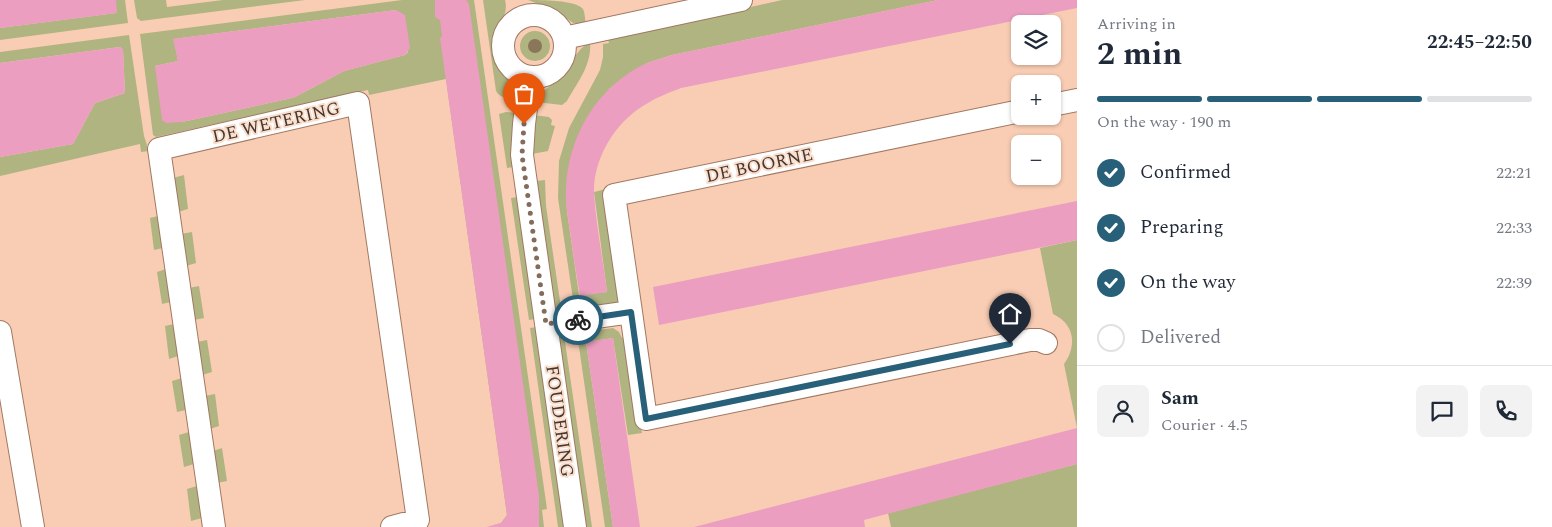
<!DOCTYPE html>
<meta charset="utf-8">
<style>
:root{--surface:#fff;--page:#f2f2f3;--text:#1f2937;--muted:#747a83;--line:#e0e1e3;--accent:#285f79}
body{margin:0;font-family:Spectral,serif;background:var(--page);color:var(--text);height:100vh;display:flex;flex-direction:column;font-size:19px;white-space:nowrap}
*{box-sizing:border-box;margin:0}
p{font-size:16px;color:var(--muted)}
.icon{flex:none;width:28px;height:28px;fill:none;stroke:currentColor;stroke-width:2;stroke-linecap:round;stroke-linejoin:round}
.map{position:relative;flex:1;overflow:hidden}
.side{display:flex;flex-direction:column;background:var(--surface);width:475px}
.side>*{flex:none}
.buttons{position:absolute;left:1011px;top:15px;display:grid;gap:10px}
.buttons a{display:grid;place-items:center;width:50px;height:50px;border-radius:8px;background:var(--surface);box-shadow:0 1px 4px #0004;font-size:25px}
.pin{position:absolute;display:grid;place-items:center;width:42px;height:42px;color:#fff;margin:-51px -21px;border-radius:50% 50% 50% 0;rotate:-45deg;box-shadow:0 0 5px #0007}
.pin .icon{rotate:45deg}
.courier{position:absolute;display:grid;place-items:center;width:50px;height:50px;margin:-25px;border:4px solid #285f79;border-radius:50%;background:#fff;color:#222;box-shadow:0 1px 6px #0007}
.overview em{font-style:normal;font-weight:700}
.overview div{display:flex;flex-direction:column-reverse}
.overview{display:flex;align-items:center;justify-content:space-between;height:85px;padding:0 20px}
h1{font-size:32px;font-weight:700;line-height:38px}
.bar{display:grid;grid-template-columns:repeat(4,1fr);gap:8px 5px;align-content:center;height:60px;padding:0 20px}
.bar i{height:6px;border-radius:4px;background:var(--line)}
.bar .on{background:var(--accent)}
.bar p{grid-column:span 4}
.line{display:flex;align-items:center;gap:12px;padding:0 20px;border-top:1px solid var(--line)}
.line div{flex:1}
.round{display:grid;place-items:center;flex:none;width:52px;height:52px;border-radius:8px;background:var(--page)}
ol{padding:0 20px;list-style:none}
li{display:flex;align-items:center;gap:15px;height:55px}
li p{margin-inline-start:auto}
li .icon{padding:5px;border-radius:50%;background:var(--accent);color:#fff;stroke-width:4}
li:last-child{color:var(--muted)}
li i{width:28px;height:28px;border:2px solid var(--line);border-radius:50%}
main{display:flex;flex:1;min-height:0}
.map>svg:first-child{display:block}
</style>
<main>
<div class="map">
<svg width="1077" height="527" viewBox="0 0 1077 527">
<rect width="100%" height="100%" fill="#f9cdb4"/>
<!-- green -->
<path fill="#b0b480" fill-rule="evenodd" d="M116 0H125L128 23 0 40V28L116 13Z
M134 0H166L167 7 223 0H305L141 21 137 18Z
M402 0H474L547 509 542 510 544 527H530L449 78 510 514 507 522 487 527 501 523 507 515 446 79 369 95 368 90 156 137 153 135 140 34ZM396 10 408 52 405 55 344 71 295 97 283 100 182 122 155 66 178 61 174 39Z
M483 0H505C510 17 493 30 493 48 494 70 517 79 518 100 510 98 500 99 496 91Z
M528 0C541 0 576 0 583 9 585 13 585 20 586 25L573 23 555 10Z
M782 0H938L672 55 647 63 609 89 566 190 567 211 579 295 607 292 594 192 606 189 620 296 617 303 575 313 558 198 559 161 569 128 600 70 603 57V44L609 43 608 39Z
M520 46a15 15 0 1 1 30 0a15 15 0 1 1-30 0Z
M129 35 144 136 149 151 141 152 140 144 0 176V157L73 144 95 103 125 93 123 50 120 47 0 63V52Z
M590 43C592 65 577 83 567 101L562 105 536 102C542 88 555 84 565 74 574 63 575 49 590 43Z
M506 112 516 113 514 167 507 168 499 114Z
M533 115 549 117 552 120 551 125 555 126 548 151 532 154Z
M184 175 188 209 178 212 173 178Z
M545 180 546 206 561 308 553 309 536 181Z
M518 197 535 319 529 320 511 198Z
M158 216 163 248 154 250 150 218Z
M192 232 196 263 186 266 181 234Z
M1077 240V428L1064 364C1077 346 1075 324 1053 314L1040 248Z
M166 269 171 302 162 304 157 272Z
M199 286 204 318 194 320 189 288Z
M174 324 178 356 169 359 165 326Z
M537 327 566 527H558L530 328Z
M613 328 619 332 622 338 627 337 642 433 628 435 613 338 586 342 613 527H605L577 333Z
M564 335 592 527H584L557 336Z
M207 340 212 372 202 375 197 342Z
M182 378 186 410 177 412 172 381Z
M215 394 219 426 210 429 205 396Z
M189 432 194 464 184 467 179 435Z
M222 448 227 481 217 483 213 451Z
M1077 464V527H891L888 513Z
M197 486 202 518 191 521 187 489Z"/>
<!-- water -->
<path fill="#eb9ec0" d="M0 0H116L117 13 0 28Z
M435 0H466L469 4 539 496V527H487L501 523 507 515 440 38 442 36 440 20 435 17Z
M938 0H1077V8L681 88C668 93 655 98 643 106 615 123 593 159 594 193 596 225 603 260 607 292L580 296C576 274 573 252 570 231 568 217 565 203 566 189 568 136 597 86 647 63 655 60 664 58 672 55Z
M396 10 405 15 410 48 405 55 344 71 295 97 283 100 182 122 166 123 162 120 155 66 178 61 173 39Z
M120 47 123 50 125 93 95 103 73 144 0 157V63Z
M1077 201V240L659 325 653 287Z
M613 338 640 527H613L586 342Z
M1077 428V464L864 520 865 527H694Z"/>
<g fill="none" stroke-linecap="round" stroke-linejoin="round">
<defs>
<path id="minor" d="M503 46a31 31 0 1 1 62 0a31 31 0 1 1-62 0Z
M564 38 741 0
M530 77 524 124 522 155 575 527
M1052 105 1077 100
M631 312 646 419 1030 340H1039L1046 343
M546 324 631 312 614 195 1020 111
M0 332 33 527
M214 527 159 149 358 103 418 520 392 527"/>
</defs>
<!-- minor casing -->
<use href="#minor" stroke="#a17962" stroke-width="24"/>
<!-- minor -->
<use href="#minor" stroke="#fff" stroke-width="22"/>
</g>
<!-- trees -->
<circle fill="#8a7759" cx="535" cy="46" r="7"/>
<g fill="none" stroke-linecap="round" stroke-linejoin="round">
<!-- done -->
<path stroke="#856b5c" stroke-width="5" stroke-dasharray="0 9" d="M524 124 522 155 546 324 578 320"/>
<!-- route -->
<path stroke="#285f79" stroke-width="6" d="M578 320 631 312 646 419 1010 344"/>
</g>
<g text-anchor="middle" stroke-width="4" stroke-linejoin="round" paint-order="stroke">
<!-- street labels -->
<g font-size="18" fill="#47362c" stroke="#fadfcf">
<text transform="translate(276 122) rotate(-13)" y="6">DE WETERING</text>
<text transform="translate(759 165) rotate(-12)" y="6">DE BOORNE</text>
<text transform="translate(560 421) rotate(82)" y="6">FOUDERING</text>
</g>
</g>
</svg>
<div class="buttons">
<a><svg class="icon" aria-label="layers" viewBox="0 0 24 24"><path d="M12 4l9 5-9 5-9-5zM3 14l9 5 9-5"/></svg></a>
<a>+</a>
<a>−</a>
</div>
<div class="pin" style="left:524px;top:124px;background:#ea580c"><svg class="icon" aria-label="bag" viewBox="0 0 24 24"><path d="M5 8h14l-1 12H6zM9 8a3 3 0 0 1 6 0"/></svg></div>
<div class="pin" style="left:1010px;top:344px;background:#1f2937"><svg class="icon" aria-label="home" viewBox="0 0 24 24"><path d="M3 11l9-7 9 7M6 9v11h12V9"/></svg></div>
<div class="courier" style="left:578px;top:320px"><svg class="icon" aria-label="bike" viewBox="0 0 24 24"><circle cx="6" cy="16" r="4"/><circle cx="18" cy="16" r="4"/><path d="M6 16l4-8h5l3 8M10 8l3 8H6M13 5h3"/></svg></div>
</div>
<section class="side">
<div class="overview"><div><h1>2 min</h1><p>Arriving in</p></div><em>22:45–22:50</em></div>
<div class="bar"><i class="on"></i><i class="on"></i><i class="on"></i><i></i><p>On the way · 190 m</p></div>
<ol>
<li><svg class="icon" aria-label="check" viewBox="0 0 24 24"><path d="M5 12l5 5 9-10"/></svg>Confirmed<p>22:21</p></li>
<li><svg class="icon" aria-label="check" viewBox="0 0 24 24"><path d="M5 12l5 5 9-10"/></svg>Preparing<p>22:33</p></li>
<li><svg class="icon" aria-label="check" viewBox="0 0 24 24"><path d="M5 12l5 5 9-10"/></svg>On the way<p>22:39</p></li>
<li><i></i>Delivered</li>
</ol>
<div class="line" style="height:90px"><a class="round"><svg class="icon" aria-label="person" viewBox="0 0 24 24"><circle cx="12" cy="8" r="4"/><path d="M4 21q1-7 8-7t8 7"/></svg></a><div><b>Sam</b><p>Courier · 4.5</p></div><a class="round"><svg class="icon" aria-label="chat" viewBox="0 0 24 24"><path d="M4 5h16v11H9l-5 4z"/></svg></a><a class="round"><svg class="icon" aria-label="phone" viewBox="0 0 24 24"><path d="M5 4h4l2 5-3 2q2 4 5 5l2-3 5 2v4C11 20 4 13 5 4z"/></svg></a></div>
</section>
</main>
